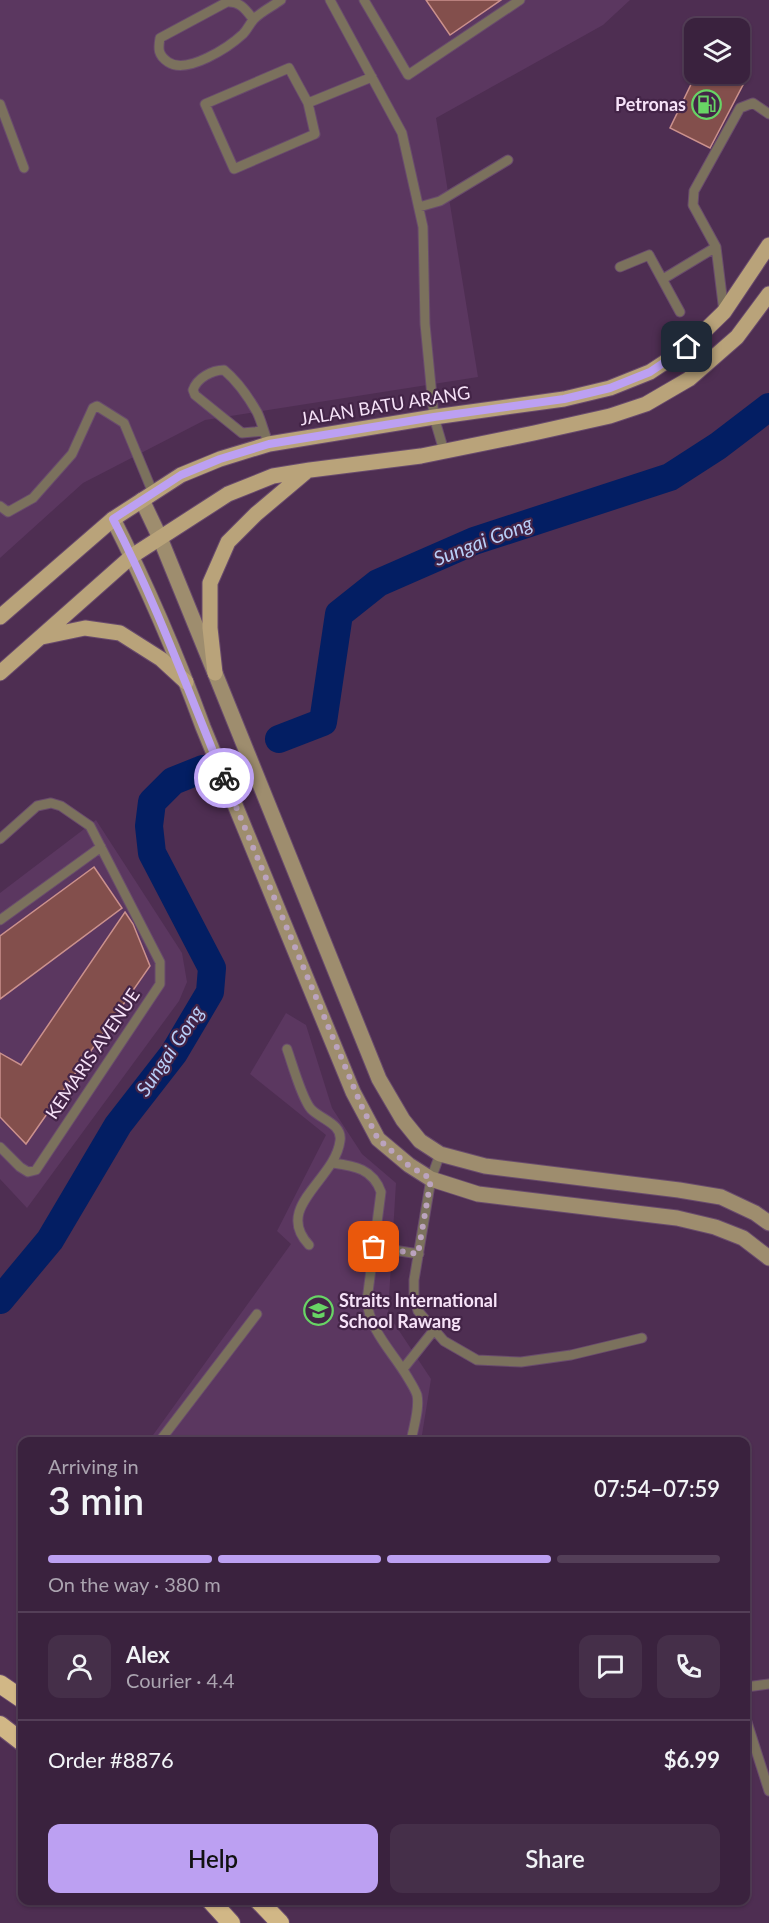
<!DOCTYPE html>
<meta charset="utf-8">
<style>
:root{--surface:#3a223e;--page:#452f49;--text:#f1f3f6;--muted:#aba4b0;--line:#543f58;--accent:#bca0f2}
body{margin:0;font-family:Lato,sans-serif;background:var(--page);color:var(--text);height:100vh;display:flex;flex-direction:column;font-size:22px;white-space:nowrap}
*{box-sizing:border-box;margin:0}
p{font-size:20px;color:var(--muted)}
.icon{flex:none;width:33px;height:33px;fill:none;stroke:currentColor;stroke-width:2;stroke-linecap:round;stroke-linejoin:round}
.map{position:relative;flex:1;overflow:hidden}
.panel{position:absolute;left:18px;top:1437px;width:732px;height:468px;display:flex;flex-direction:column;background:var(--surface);border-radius:12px;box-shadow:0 2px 4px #0004,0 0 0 2px var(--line)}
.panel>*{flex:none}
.controls{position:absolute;left:684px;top:18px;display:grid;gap:12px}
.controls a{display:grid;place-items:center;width:66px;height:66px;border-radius:12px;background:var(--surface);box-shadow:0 2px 4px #0004,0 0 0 2px var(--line);font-size:30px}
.pin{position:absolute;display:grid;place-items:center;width:51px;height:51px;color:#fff;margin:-26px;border-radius:12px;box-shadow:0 3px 9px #0006}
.courier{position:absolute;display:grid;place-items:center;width:60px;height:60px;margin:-30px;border:4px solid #bca0f2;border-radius:50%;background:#fff;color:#222;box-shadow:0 2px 8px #0007}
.headline em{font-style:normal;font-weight:600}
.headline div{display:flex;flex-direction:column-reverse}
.headline{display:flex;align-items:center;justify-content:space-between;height:102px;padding:0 30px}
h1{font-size:39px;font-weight:600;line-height:45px}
.bar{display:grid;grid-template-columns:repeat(4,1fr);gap:9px 6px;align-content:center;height:72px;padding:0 30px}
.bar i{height:8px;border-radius:4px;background:var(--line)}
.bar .selected{background:var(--accent)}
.bar p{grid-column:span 4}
.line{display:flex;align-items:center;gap:15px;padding:0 30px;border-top:2px solid var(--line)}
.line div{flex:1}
.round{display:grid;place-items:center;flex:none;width:63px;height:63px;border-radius:12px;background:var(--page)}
.cta{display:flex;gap:12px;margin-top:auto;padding:12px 30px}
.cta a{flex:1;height:69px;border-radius:12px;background:var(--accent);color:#111;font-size:24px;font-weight:600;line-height:69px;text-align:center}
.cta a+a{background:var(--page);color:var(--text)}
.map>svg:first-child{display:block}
</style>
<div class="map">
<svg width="769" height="1923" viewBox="0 0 769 1923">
<rect width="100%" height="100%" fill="#4e2e52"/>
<!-- built -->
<path fill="#5b3760" d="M0 0H630L603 25 436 118 478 377 205 420 83 483 0 558Z
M96 820 182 953 187 982 179 1001 27 1208 0 1179V893Z
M286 1013 306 1025 332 1108 362 1154 396 1183 388 1314 431 1379 421 1441 148 1442 291 1244 277 1231 326 1135 250 1074Z"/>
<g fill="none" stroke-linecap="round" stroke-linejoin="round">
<!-- river -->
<path stroke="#031e63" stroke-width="28" d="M279 739 323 722 339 614 378 583 474 541 670 477 718 446 769 407
M0 1300 50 1240 118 1125 174 1053 210 992 212 968 152 853 149 826 152 802 173 781 203 769"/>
</g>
<!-- building -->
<path fill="#834f4c" stroke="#cb918d" stroke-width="1.5" d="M426 0H501L450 35Z
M696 74H730L745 81 710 148 670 128Z
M94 867 122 908 0 999V936Z
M125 912 133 924 150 966 26 1144 0 1117V1053L21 1065Z"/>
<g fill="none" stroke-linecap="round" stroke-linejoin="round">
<defs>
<path id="lane" d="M330 0 402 133 423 227 425 324 434 417 444 451
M364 0 408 75 520 0
M253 19C246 10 240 1 227 2L160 38C158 49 158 55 168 62 187 75 229 47 243 34 248 29 250 23 254 19 262 11 273 6 281 0
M308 103 315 134 234 169 205 104 289 68 308 103 372 77
M0 104 24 168
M419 207 440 201 508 160
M620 267 649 255 680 312
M663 279 716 247
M724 312 716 247 693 205 694 191 740 108 753 103 769 114
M263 431 242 433 195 395 193 390C197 378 212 370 224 370 236 380 249 398 257 412 262 422 264 434 269 444
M0 506 8 512 33 498 72 454 93 408 97 406 124 423 153 493
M0 839 37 806 51 803 61 806 90 826 160 962V984L36 1170 28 1172 20 1167 0 1147
M0 920 101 847
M287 1049C292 1063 302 1099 311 1109 320 1119 343 1124 340 1141 335 1180 273 1207 309 1245
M440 1154 431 1179 414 1280V1296L418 1311 444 1341 477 1360 521 1362 571 1355 642 1338
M333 1163C355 1166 373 1169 381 1192L367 1300C369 1331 393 1352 408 1378 411 1383 415 1389 417 1395 420 1409 413 1428 411 1442
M374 1247 419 1254
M403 1369 434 1330
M159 1442 257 1314
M746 1687 769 1684
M746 1719 769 1791"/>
<path id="secondary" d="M142 500 160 538 215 673 379 1079 403 1120 420 1141 440 1154 485 1166 679 1190 721 1197 755 1213 769 1223
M113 519C147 586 177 656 203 727L353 1092 378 1139 409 1165 431 1179 478 1194 677 1218 715 1227 743 1238 769 1258"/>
<path id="primary" d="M0 617 113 519 181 475 220 459 269 444 434 417 564 399 610 388 650 372 688 347 724 312 769 245
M42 637 85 628 120 633 161 659 186 682
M0 673 132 556 228 494 273 476 310 470 421 456 534 433 610 416 646 404 689 379 737 337 769 294
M215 673 210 628V583L228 542 256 514 307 471"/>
<path id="highway" d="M0 1684 22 1699
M0 1725 22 1742
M210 1900 231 1923
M258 1900 280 1923"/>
</defs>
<!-- lane casing -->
<use href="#lane" stroke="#694b6d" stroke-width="11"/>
<!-- secondary casing -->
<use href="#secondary" stroke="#694b6d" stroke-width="17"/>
<!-- primary casing -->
<use href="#primary" stroke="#694b6d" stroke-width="17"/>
<!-- highway casing -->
<use href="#highway" stroke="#694b6d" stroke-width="20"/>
<!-- lane -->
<use href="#lane" stroke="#7b715d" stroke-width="9"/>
<!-- secondary -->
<use href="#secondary" stroke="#9e8d6e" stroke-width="15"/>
<!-- primary -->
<use href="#primary" stroke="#b9a37a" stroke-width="15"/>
<!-- highway -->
<use href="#highway" stroke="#d1b786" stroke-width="18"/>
</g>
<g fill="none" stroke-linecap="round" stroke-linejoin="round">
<!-- done -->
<path stroke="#bba3be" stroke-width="6" stroke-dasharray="0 10.8" d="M224 778 362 1107 378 1139 408 1165 431 1179 418 1254 374 1247"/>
<!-- route -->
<path stroke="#bca0f2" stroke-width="8" d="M224 778C188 691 156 602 113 519L181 475 220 459 269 444 434 417 564 399 610 388 650 372 687 347"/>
</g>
<!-- icons -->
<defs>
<symbol id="fuel-ring" viewBox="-11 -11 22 22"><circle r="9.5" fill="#432447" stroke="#68d465" stroke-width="1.5"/><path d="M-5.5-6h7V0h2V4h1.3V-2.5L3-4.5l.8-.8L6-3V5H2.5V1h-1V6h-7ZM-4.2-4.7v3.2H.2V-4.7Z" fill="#68d465"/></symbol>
<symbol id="school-ring" viewBox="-11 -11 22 22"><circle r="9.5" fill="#432447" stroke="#68d465" stroke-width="1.5"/><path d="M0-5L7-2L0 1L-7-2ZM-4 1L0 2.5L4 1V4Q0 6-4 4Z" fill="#68d465"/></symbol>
</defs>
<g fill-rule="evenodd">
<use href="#fuel-ring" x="690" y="88" width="33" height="33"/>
<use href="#school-ring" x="302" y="1294" width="33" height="33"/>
</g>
<g text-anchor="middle" stroke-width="4.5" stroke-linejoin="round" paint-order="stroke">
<!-- poi labels -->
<g font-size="18" font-weight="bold" fill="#f6e2f8" stroke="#432447" text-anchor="end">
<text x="686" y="111">Petronas</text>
<text x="339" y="1307" text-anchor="start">Straits International<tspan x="339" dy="21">School Rawang</tspan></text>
</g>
<!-- street labels -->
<g font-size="18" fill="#f6e2f8" stroke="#432447">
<text transform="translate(385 406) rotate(-9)" y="6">JALAN BATU ARANG</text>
<text transform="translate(93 1054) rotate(-56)" y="6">KEMARIS AVENUE</text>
</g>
<!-- water labels -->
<g font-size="20" font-style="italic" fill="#b9cff8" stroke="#432447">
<text transform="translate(483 541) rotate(-21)" y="7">Sungai Gong</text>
<text transform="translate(170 1051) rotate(-56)" y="7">Sungai Gong</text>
</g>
</g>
</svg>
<div class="controls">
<a><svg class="icon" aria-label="layers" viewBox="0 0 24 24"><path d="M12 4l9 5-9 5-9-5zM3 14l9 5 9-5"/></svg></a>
</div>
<div class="pin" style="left:374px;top:1247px;background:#ea580c"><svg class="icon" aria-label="bag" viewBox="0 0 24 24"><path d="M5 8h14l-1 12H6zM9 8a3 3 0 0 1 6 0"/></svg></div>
<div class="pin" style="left:687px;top:347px;background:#1f2937"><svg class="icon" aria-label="home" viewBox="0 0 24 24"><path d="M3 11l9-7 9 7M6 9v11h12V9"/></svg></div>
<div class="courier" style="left:224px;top:778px"><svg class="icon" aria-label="bike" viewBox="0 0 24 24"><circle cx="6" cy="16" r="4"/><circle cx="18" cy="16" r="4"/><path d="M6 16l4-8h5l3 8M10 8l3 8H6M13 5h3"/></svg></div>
<section class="panel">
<div class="headline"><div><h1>3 min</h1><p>Arriving in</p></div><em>07:54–07:59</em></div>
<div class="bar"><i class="selected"></i><i class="selected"></i><i class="selected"></i><i></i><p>On the way · 380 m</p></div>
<div class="line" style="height:108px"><a class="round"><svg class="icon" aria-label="person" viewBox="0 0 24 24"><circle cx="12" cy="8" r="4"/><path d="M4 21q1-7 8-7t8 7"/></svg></a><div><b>Alex</b><p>Courier · 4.4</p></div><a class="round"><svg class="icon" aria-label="chat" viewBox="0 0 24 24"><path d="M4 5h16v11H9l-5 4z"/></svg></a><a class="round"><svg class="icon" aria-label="phone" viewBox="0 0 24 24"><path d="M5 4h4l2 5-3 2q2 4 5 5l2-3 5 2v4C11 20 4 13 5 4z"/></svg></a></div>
<div class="line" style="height:78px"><div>Order #8876</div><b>$6.99</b></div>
<div class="cta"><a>Help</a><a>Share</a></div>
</section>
</div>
